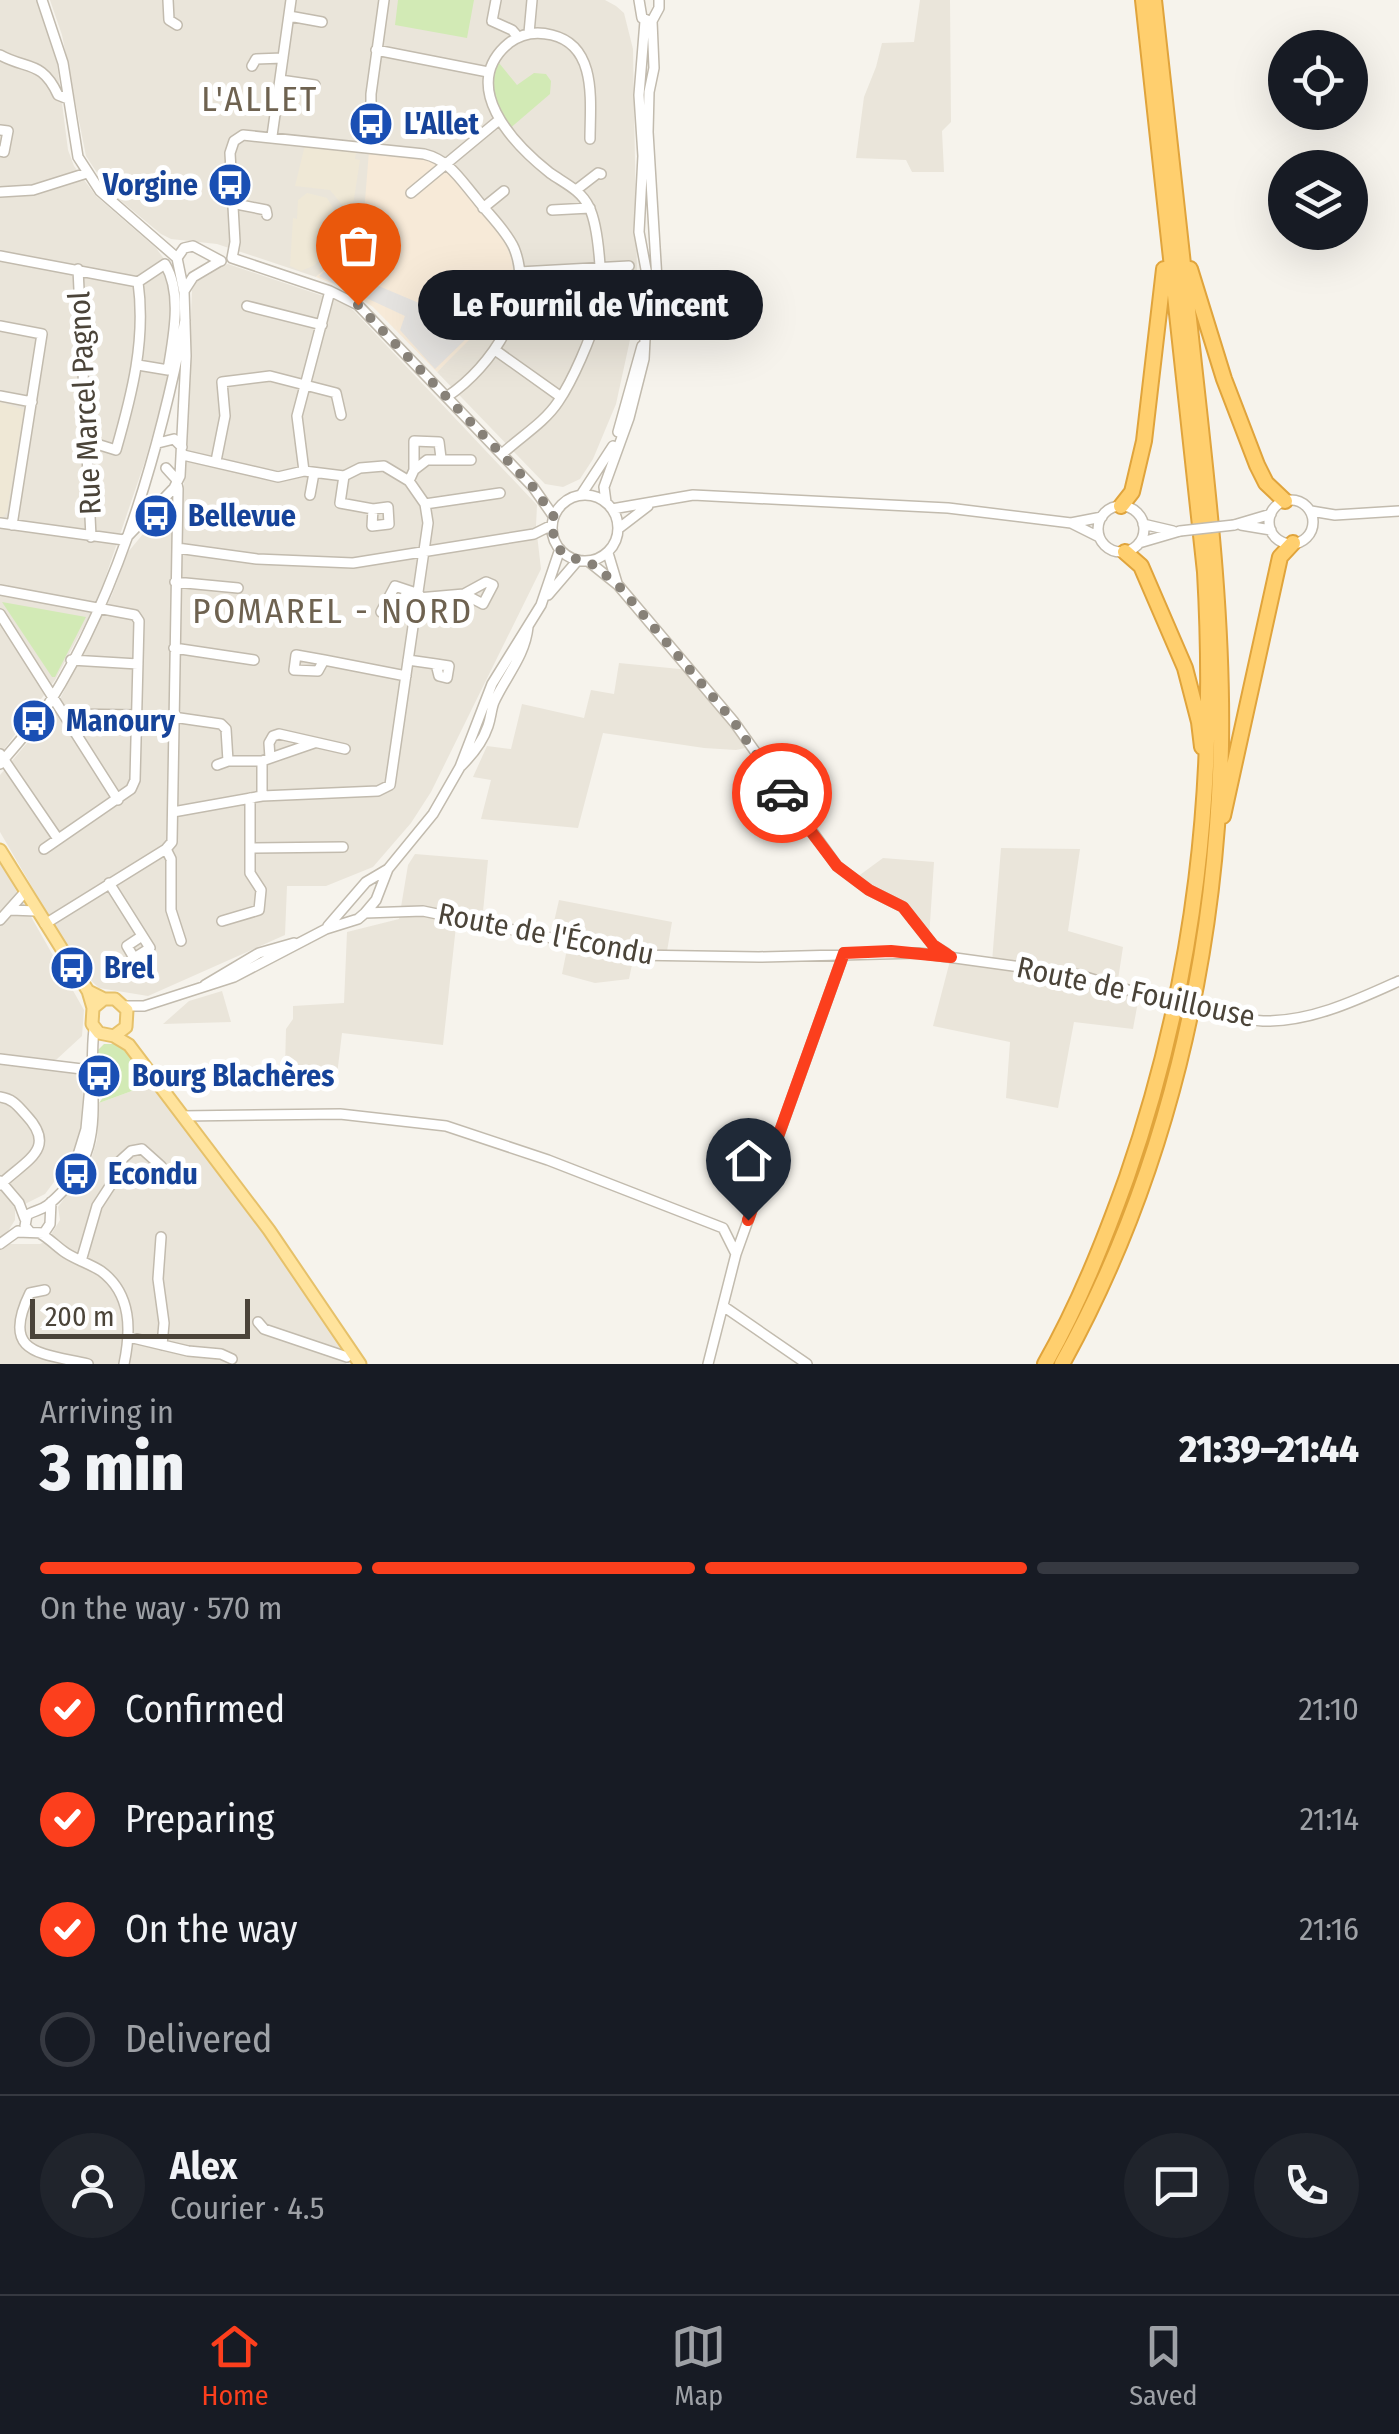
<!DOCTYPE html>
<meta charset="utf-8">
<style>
:root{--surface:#171b24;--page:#20242c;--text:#f1f3f6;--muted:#9ea1a6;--line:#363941;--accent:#fc3f1d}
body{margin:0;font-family:"Fira Sans Condensed",sans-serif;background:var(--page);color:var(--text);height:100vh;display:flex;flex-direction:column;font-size:38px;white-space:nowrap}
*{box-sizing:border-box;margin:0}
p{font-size:32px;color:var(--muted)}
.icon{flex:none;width:55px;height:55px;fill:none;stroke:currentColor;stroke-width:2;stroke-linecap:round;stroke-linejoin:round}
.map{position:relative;height:1364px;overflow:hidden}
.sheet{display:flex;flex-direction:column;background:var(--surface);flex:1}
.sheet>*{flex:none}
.controls{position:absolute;left:1268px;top:30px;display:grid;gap:20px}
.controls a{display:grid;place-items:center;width:100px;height:100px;border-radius:50%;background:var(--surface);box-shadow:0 10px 40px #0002;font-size:50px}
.scale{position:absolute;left:30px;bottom:25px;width:220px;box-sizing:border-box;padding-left:10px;border:5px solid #4b4439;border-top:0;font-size:28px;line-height:35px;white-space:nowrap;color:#4b4439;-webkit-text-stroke:8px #fff;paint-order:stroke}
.pin{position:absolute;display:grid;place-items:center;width:85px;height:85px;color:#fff;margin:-102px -42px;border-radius:50% 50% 50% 0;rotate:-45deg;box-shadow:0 0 10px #0007}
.pin .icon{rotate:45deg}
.courier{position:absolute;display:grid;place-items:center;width:100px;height:100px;margin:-50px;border:8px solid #fc3f1d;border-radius:50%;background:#fff;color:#222;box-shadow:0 2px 12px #0007}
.bubble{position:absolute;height:70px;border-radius:35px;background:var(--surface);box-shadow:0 10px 40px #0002;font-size:32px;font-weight:800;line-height:70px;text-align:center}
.summary em{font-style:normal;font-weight:800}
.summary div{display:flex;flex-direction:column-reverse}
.summary{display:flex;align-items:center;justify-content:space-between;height:170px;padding:0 40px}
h1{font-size:65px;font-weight:800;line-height:75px}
.bar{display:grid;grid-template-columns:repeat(4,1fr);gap:15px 10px;align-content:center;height:120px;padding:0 40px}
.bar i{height:12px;border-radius:8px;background:var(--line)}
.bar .on{background:var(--accent)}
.bar p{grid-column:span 4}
.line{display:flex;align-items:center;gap:25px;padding:0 40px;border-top:2px solid var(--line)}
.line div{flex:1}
.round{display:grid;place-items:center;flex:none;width:105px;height:105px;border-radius:52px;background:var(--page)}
ol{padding:0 40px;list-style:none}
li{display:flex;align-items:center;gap:30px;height:110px}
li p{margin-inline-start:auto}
li .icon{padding:10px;border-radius:50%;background:var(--accent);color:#fff;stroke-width:4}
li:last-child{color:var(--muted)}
li i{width:55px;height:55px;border:5px solid var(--line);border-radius:50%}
.menu{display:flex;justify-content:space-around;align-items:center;height:140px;border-top:2px solid var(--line);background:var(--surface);font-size:28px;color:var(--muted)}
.menu a{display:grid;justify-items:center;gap:5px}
.menu .on{color:var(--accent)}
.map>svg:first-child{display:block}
</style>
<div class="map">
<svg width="1399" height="1364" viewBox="0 0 1399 1364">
<rect width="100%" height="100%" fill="#f6f3ec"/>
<!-- residential -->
<path fill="#eae5da" d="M0 0H36L56 56 68 150 74 166 96 196 156 248 170 267 178 317 168 380 145 461 97 602 55 680 0 755Z
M50 0H605L616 6 624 13 633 49 637 275 633 326 616 404 593 459 580 479 563 487 545 484 437 372 515 289 511 257 362 238 316 277 217 244 171 239 161 234 109 191 86 156 62 35Z
M920 0H950L951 122 942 131 944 172H912L906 160 856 158 864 97 876 67 882 43 914 42Z
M228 264 341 302 354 311 537 505 536 526 541 569 431 792 411 823 373 867 326 886H287L285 935 148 996 99 988 81 971 0 832V775L49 717 61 697 112 595 128 552 184 485 192 290 196 282 210 274 215 266Z
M619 663 690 670 750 747 736 750 704 748 603 733 578 828 481 819 491 780 473 777 487 746 511 749 522 704 584 718 591 690 614 694Z
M1001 848 1080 849 1068 931 1123 947 1117 986 1139 996 1133 1029 1074 1022 1058 1108 1006 1098 1010 1042 933 1026 951 957 992 962Z
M415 854 488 860 482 922 457 917 443 1045 342 1033 337 1075 285 1068 286 1029 293 1019V1006L344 1003 347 932 399 919 408 865Z
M883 858 934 862 929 938 913 916 853 880Z
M0 862 84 1010 82 1036 57 1059 49 1062 0 1057Z
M559 900 672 922 666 957 634 955 629 979 595 983 562 974 568 944 550 939Z
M222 991 231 1022 163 1024 189 1001Z
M0 1062 76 1074 80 1078 83 1095V1116L75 1154 45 1194 15 1209V1220L0 1244Z
M151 1084 182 1116 352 1353 346 1364H0V1244H40L47 1241 60 1220 58 1207 90 1163 97 1140 99 1103Z"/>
<!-- commercial -->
<path fill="#f7ead8" d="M369 151 430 159 451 176 502 237 511 257 515 289 512 305 494 341 475 334 437 372 373 307 344 288 316 277 362 238Z"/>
<!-- education -->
<path fill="#efe8d6" d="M305 145 356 152 355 159 360 160 353 205 345 208 330 190 295 186Z
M307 193 327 198 335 211 338 210 348 222 351 234 313 266 301 271 290 266 293 218 297 219 298 200Z
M0 402 24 410 7 512 3 517H0Z"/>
<!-- green -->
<path fill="#d2eab5" d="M398 0H474L467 38 395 25Z
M495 58 517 85 534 73 546 74 551 81 550 94 508 130C492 113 485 78 495 58Z
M2 602 86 617 55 677H52Z
M104 1044H118L123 1047 151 1084 99 1103 109 1089 97 1051Z"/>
<!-- parking -->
<path fill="#e5e3e0" d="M324 272 350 284 355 276 426 306 422 316 467 338 435 369 400 330 405 316 319 276Z"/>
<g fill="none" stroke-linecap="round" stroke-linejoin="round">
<defs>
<path id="minor" d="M42 0 63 63 78 157 100 191 177 258
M168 0 169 20 177 25
M496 0 492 21 512 30 518 37
M639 0 642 18 649 21
M289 16 322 22
M529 33 532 0
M376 50 488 72
M0 55C27 70 42 60 58 95L68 99
M252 66 256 59 283 58
M280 80 315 85
M0 130 8 131 4 152 0 151
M272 136 291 0
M371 148V94L384 0
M576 190 598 173 601 174
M0 192 33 190 87 173
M411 193 499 120
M231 203 266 210 267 215
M483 208 504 191
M552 210 590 208
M0 256 138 282
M232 258 235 242 230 153 234 141 243 135 424 154C449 160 460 179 476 198 488 214 506 230 514 248 536 302 491 367 448 396
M232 258 330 291 358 305 533 487 554 517
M78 269 91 537
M519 272 629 266
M184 291 193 277 220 261
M648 299 657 280 648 132 649 92 654 68 652 21 659 8V0
M247 306 322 325
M0 326 42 334 12 525
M495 350 561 397
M138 365 168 370C173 338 183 294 165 264L138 282
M0 396 32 402
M618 432 642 346
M87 441 116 450C132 394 146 340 138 282
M158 443 174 439 182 447
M502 454C520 437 544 423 558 402 573 380 591 338 598 312 604 291 599 227 589 207 581 190 564 183 550 173 512 143 458 85 509 43 522 33 536 31 552 35 598 46 590 103 590 139
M216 461 225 416 222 382 270 376 336 393 341 415
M414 470 427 460H471
M304 471 297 416 330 291
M344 476 340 503 373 509 388 507 389 524 372 526 373 509
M409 481 414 470V441L439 442 441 458
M310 495 314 473
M581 495 613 446
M552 528a33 33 0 1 1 66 0a33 33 0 1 1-66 0Z
M1269 522a22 22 0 1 1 44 0a22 22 0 1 1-44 0Z
M606 502 604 487 629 418 644 359 648 280 639 232 643 156 639 95 645 21
M425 504 500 493
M1098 529a23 23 0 1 1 46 0a23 23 0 1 1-46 0Z
M612 509 693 495 948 508 1071 523 1102 517
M1311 511 1335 515 1399 511
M0 523 124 540
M1071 523 1099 537
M1143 524 1173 531
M1234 525 1271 514
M1241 525 1271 530
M618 529 648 506
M124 540 174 488 180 476 186 356 184 292 177 258 184 248 193 246 221 261
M1139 543 1180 531
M177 548 257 559 353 563 534 534 552 525
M608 553 617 583
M588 561 618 585 734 722 837 866 869 890 903 907 933 945 946 953
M175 582 238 588
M0 590 135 615 139 621 135 780 131 789 44 849
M408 591 395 612H381L395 586 419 594
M548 595 578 560
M418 598 464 594 483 604 493 585 486 582 464 594
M0 614 118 800
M174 648 254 660
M71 660 138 664
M324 660 296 655 294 670 318 671 324 660 406 676
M408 660 436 664 439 676 447 678 449 666 436 664
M64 714 138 715
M173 717 221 724 226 729 228 761
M0 754 58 839
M270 758 269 743 273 736 279 734 345 749
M0 764C16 745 34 725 48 705 119 593 160 448 185 320
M217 765 228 761H262
M461 766C472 755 483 741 488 726 491 717 491 710 494 702 506 676 525 656 528 627
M262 796V761L314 743
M173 812 262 796 378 791 390 785 428 523 425 504 409 481 384 466 360 468 344 476 304 471 278 477 183 455
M250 848 343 847
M166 849 171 859V910L181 941
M109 883 150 948 134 958 127 946 142 936
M11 910 36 911
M365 913 423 911 633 955 759 957 919 953 1079 975 1161 1000
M0 920 25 892
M222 921 259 910 261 890 250 873V798
M45 924 166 849 172 842 178 489 176 479 166 468
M328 926 366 882 388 869
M205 985 259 953 294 943
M124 1006H144L234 977 326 929 358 919 365 913 376 900 388 869 433 814 460 767 492 684 541 605 560 549
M1209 1011C1227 1014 1246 1020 1263 1021 1311 1022 1357 1000 1399 981
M0 1059 90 1070
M0 1097C13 1099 17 1105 26 1115 57 1148 28 1159 2 1183L0 1181
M182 1116 340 1114 446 1126 548 1160 723 1228 736 1254
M74 1168 86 1129 90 1086
M0 1185 2 1183 19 1203 25 1219
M17 1232 44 1233 50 1224 51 1202
M30 1232 25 1226 27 1215C35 1210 40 1211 48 1205 113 1151 86 1099 94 1029
M41 1234C51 1240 57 1247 66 1253 77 1260 90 1264 101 1271 132 1294 131 1331 124 1364
M161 1237 158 1279 164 1323 162 1345
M0 1244 18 1231
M81 1261 97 1206 112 1183 120 1161 131 1151 142 1149 161 1166
M45 1290 30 1293C0 1354 40 1353 88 1364
M723 1306 807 1364
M258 1322 264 1329 347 1357
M129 1337 188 1351 221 1354 232 1359
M708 1364 736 1254 844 953"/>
<path id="major" d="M0 850 88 991 93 1008
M88 991 104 999H115L127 1010 126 1027 114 1036 99 1033 92 1024 93 1008 104 999
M114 1036 129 1045 269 1230 360 1364"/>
<path id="highway" d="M1190 269 1224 379 1257 465 1266 483 1285 501
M1121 506 1132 492 1144 441 1164 269
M1125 552 1141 566 1185 668 1199 722 1202 747
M1223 816 1280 557 1293 543
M1045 1364C1079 1304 1104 1241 1127 1177 1196 978 1217 782 1205 572L1143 0
M1062 1364C1166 1176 1216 960 1221 746 1223 627 1210 510 1197 392 1183 261 1169 130 1154 0"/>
</defs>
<!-- minor casing -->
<use href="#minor" stroke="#c2bbae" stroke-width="12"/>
<!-- major casing -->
<use href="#major" stroke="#e6c16a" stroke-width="15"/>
<!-- highway casing -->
<use href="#highway" stroke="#e0a43c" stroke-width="18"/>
<!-- minor -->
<use href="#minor" stroke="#fff" stroke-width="9"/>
<!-- major -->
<use href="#major" stroke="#ffe39c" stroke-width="11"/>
<!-- highway -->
<use href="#highway" stroke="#ffcf6e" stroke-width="14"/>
<defs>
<path id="minor-bridge" d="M1180 531 1234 525
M1161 1000 1209 1011"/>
</defs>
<!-- minor-bridge casing -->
<use href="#minor-bridge" stroke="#c2bbae" stroke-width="12" stroke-linecap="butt"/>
<!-- minor-bridge -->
<use href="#minor-bridge" stroke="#fff" stroke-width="9"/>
</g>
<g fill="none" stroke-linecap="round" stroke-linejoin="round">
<!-- done -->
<path stroke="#878178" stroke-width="10" stroke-dasharray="0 18" d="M358 305 533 487 554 517 553 533 560 550 571 558 588 561 618 585 734 722 782 793"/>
<!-- route -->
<path stroke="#fc3f1d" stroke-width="12" d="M748 1220 844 953 891 951 951 957 933 945 903 907 869 890 837 866 782 793"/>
</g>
<!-- icons -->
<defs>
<symbol id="bus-disc" viewBox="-11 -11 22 22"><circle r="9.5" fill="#1a4fb4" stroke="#fff"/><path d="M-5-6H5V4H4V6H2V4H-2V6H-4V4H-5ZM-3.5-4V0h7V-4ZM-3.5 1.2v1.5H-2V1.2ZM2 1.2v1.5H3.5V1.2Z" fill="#fff"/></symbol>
</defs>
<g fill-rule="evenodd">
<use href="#bus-disc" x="346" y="99" width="50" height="50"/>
<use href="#bus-disc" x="205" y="160" width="50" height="50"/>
<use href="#bus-disc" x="131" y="491" width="50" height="50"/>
<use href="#bus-disc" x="9" y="696" width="50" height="50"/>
<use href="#bus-disc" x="47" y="943" width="50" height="50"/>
<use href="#bus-disc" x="74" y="1051" width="50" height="50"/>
<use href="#bus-disc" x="51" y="1149" width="50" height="50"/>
</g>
<g text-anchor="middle" stroke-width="10" stroke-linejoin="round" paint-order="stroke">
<!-- transit labels -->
<g font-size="30" font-weight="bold" fill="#164399" stroke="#fff" text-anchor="start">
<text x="404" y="134">L'Allet</text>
<text x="198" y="195" text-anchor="end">Vorgine</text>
<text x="188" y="526">Bellevue</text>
<text x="66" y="731">Manoury</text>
<text x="104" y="978">Brel</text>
<text x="132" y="1086">Bourg Blachères</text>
<text x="108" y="1184">Econdu</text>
</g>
<!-- street labels -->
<g font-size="30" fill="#4b4439" stroke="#fff">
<text transform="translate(85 403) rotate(-93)" y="10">Rue Marcel Pagnol</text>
<text transform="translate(546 934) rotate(11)" y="10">Route de l'Écondu</text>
<text transform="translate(1136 992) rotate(12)" y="10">Route de Fouillouse</text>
</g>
<!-- quarter labels -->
<g font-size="35" letter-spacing="2.5" fill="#6e6250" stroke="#fff">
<text x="260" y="111">L'ALLET</text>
<text x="333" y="623">POMAREL - NORD</text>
</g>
</g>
</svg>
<div class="controls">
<a><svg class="icon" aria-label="locate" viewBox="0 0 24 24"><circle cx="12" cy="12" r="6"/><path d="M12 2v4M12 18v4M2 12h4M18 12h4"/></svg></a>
<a><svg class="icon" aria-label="layers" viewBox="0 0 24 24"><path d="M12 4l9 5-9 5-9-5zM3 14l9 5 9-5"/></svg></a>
</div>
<div class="scale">200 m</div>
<div class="pin" style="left:358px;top:305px;background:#ea580c"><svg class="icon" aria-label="bag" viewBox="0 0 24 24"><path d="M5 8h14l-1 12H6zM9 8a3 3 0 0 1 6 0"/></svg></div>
<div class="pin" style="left:748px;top:1220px;background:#1f2937"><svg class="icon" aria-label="home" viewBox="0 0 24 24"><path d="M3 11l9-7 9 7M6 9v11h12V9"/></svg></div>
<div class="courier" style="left:782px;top:793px"><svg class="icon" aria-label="car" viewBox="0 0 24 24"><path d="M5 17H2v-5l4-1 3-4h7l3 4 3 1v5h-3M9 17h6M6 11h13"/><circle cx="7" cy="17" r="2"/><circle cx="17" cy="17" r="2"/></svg></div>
<div class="bubble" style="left:418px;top:270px;width:345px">Le Fournil de Vincent</div>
</div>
<section class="sheet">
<div class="summary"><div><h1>3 min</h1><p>Arriving in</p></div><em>21:39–21:44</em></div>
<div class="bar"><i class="on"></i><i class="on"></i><i class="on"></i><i></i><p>On the way · 570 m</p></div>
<ol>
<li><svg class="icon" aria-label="check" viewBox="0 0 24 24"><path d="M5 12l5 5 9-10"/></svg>Confirmed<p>21:10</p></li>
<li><svg class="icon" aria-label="check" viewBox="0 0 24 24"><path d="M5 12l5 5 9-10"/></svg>Preparing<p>21:14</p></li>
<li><svg class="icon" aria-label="check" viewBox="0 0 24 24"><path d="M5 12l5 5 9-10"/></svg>On the way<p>21:16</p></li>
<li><i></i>Delivered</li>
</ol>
<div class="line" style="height:180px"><a class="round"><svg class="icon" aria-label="person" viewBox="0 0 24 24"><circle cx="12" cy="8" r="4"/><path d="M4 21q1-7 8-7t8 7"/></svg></a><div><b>Alex</b><p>Courier · 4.5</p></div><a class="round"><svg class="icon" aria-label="chat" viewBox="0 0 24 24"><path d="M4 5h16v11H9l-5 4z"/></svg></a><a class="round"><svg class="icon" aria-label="phone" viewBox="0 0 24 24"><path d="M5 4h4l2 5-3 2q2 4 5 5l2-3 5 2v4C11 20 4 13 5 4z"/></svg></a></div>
</section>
<nav class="menu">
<a class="on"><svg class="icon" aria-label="home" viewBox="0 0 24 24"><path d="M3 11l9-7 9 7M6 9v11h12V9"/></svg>Home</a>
<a><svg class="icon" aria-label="map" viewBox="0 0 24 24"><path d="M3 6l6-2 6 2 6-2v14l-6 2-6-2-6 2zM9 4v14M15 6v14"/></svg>Map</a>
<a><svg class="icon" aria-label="saved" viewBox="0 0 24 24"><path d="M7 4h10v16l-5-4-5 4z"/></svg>Saved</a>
</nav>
